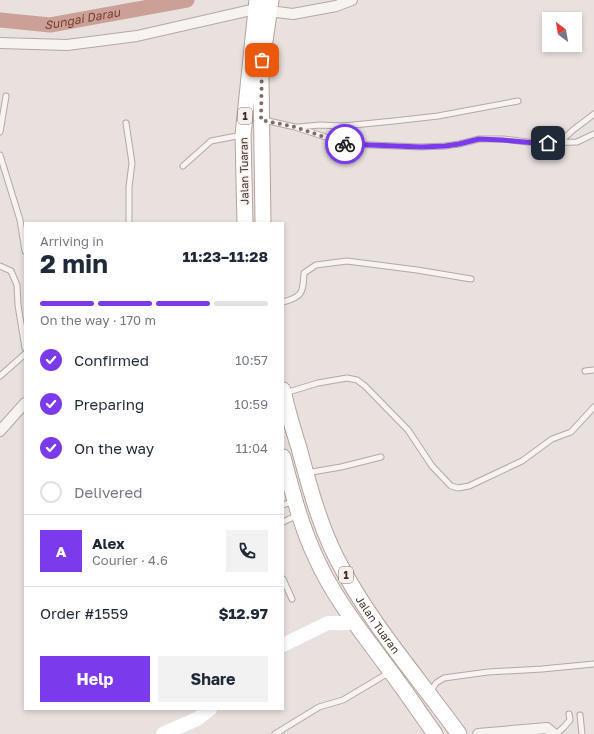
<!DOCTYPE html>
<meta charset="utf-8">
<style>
:root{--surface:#fff;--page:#f2f2f3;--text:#1f2937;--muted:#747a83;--line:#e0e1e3;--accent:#7c3aed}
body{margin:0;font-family:"Golos Text",sans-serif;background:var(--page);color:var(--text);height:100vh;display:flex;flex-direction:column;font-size:15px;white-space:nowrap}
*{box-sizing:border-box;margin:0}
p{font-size:13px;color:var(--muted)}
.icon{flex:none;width:22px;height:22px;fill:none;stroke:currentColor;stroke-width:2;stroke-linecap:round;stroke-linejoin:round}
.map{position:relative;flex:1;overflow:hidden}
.details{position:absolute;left:24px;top:222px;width:260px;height:488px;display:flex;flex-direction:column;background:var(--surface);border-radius:0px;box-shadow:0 2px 6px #0003}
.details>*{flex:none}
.needle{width:26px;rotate:329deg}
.fabs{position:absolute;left:542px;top:12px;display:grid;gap:8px}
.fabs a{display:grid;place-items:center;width:40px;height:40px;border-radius:0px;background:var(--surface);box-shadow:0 2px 6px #0003;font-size:20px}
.pin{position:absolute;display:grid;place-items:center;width:34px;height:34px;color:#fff;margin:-17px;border-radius:8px;box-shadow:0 2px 6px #0006}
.courier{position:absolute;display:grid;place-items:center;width:40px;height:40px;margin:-20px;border:3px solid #7c3aed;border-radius:50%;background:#fff;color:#222;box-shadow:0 1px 5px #0007}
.summary em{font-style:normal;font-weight:700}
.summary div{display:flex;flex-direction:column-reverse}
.summary{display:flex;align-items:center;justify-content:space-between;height:68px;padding:0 16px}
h1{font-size:26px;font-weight:700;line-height:30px}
.bar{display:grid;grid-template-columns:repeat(4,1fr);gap:6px 4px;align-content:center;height:48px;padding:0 16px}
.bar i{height:5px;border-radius:3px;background:var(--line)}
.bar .current{background:var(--accent)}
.bar p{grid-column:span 4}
.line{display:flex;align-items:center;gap:10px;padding:0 16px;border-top:1px solid var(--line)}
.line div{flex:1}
.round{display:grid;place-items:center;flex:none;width:42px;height:42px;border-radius:0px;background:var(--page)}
ol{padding:0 16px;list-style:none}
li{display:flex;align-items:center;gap:12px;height:44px}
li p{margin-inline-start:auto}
li .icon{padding:4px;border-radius:50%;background:var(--accent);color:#fff;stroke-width:4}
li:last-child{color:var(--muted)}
li i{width:22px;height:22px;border:2px solid var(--line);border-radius:50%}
.action{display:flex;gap:8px;margin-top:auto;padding:8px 16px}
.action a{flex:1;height:46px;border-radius:0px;background:var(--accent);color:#fff;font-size:16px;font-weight:700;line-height:46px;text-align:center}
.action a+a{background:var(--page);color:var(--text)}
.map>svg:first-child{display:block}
</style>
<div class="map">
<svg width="594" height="734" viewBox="0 0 594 734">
<rect width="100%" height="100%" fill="#e9e1de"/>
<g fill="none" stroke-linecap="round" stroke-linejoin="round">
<!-- river -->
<path stroke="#cba096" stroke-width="15" id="s1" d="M0 20 50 25 187 0"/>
<defs>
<path id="lane" d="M264 120 295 127 347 144 421 147 445 146 459 144 479 139H503L536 143 577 142 594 134
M126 123 132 163 129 187V223
M298 127 320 125 343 126 394 121 438 116 518 101
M0 132 6 96
M560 142 573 130 594 114
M0 155 20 220 25 251
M183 166 211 141 242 135
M0 266 11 271 17 285 18 305 25 348
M283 302C303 297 303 292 304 273L316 265 347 261 417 270 471 279
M585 371 594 370
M0 376 25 354
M285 393 318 383 347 378 357 380 365 386 408 430 432 466 451 486 458 488 469 486 522 461 552 439 571 432 594 407
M306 473 341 467 381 457
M283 505 294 501
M283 522 298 515
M283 579 292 599
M430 693 436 683 444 678 488 672 542 669 594 664
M580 715 582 734
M275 734 319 707 343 700 390 672
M556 734 564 727 570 720 569 714"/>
<path id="street" d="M269 11 293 14 336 6 352 0
M0 43 67 45 137 36 255 9
M0 431 25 403
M478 734 547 728 554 734"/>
<g id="primary">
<path d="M245 223 243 135 257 0"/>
<path d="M263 223 261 78 265 41 271 0"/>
<path id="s2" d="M283 390C287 409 293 429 299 448 309 485 319 523 336 557 369 622 417 676 459 734"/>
<path d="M283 457C292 491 301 526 316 558 335 600 364 635 391 672 406 692 420 713 435 734"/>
</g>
</defs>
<!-- lane casing -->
<use href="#lane" stroke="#b3a8a3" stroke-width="7"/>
<!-- street casing -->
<use href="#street" stroke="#b3a8a3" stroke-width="12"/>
<!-- primary casing -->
<use href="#primary" stroke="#b5a39c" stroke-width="17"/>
<!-- lane -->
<use href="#lane" stroke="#f7f3f1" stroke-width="5"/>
<!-- street -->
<use href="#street" stroke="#f7f3f1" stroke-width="10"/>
<!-- secondary -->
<path stroke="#fff" stroke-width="14" d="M283 645 328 623H354
M163 734 197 719 210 709"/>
<!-- primary -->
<use href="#primary" stroke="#fff" stroke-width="15"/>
</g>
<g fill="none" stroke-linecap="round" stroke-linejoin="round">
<!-- done -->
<path stroke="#7b6d66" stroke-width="4" stroke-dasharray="0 7.2" d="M262 60 261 120 295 127 345 144"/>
<!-- route -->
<path stroke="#7c3aed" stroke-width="5" d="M345 144 421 147 445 146 459 144 479 139 503 140 536 143H548"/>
</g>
<g text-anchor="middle" stroke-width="3" stroke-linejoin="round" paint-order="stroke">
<!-- shield labels -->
<g fill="#f6efed" stroke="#776862" stroke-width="1">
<rect x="238" y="108" width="14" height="16" rx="3"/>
<rect x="339" y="567" width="14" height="16" rx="3"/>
</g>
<g font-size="10" font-weight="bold" fill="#402e26">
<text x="245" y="120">1</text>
<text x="346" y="579">1</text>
</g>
<!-- street labels -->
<g font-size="11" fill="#402e26" stroke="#f6efed">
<text transform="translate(244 171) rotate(-91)" y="4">Jalan Tuaran</text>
<text dy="4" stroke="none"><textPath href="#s2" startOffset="255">Jalan Tuaran</textPath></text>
</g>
<!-- water labels -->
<g font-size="12" font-style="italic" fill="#773d2d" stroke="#f6efed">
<text dy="4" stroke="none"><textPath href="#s1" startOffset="83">Sungai Darau</textPath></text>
</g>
</g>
</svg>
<div class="fabs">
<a><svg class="needle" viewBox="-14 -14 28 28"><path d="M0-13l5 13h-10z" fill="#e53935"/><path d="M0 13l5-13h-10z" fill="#747a83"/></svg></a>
</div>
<div class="pin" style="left:262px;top:60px;background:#ea580c"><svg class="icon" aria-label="bag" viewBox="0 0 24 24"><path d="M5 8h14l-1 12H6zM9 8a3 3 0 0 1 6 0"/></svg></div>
<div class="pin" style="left:548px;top:143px;background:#1f2937"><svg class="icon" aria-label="home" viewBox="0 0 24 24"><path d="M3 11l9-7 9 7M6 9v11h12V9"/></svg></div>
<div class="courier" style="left:345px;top:144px"><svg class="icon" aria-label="bike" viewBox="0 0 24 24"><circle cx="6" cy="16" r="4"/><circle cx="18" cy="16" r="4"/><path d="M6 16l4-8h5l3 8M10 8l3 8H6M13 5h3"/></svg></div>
<section class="details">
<div class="summary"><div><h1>2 min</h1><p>Arriving in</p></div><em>11:23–11:28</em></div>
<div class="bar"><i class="current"></i><i class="current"></i><i class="current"></i><i></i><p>On the way · 170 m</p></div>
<ol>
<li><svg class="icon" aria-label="check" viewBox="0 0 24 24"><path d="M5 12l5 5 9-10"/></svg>Confirmed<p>10:57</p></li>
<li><svg class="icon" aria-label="check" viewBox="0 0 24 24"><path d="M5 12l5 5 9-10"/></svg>Preparing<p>10:59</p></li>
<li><svg class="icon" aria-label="check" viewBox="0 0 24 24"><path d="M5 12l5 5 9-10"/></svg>On the way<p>11:04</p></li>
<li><i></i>Delivered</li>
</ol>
<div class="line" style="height:72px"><b class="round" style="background:var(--accent);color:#fff">A</b><div><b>Alex</b><p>Courier · 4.6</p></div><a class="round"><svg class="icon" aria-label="phone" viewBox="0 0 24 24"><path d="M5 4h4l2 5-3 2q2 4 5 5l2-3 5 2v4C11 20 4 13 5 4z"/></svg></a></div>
<div class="line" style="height:52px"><div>Order #1559</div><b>$12.97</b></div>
<div class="action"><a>Help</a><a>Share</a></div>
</section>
</div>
